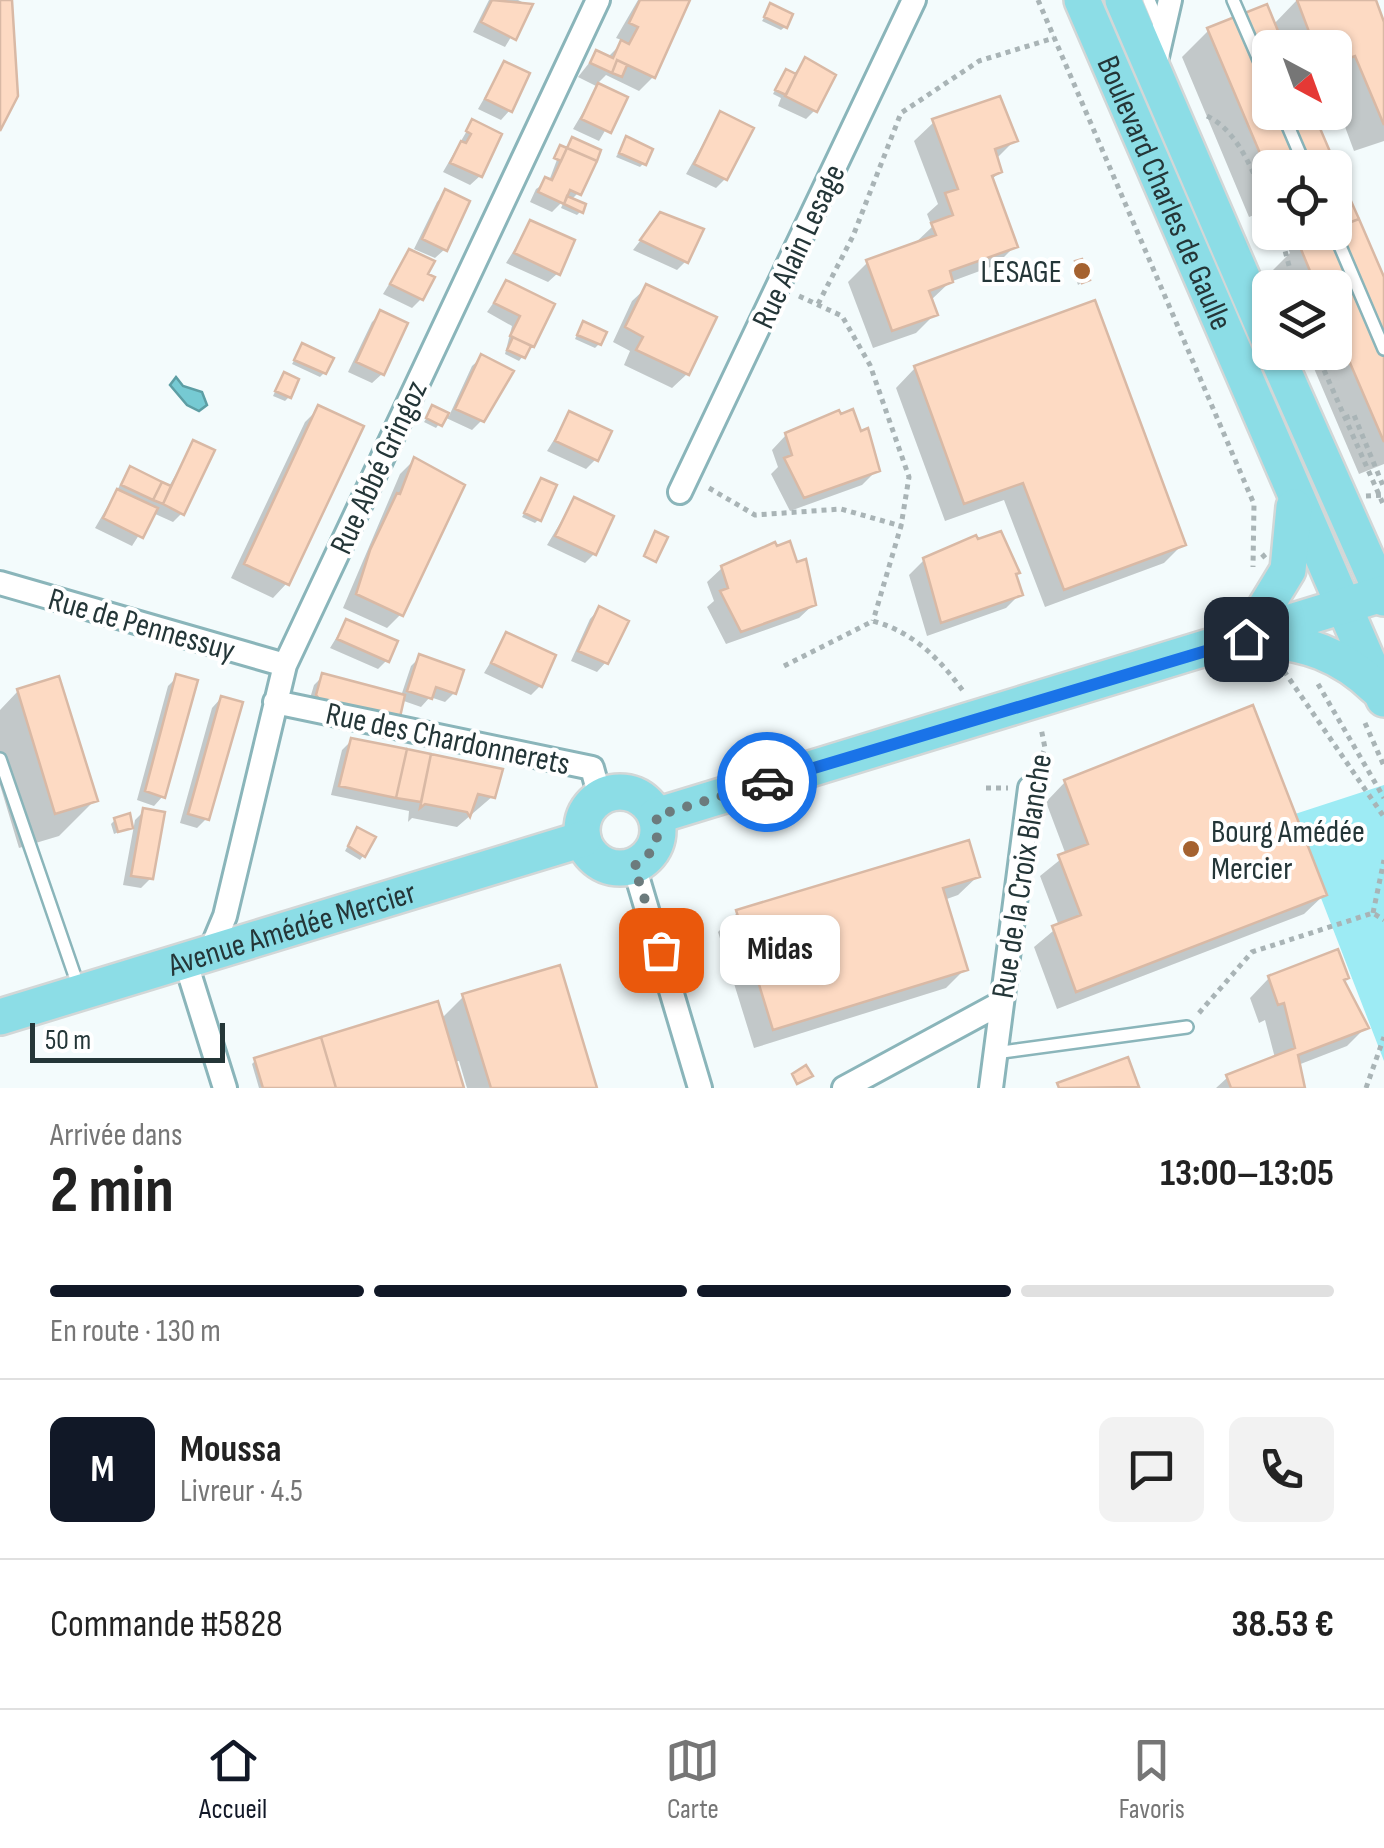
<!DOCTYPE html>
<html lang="fr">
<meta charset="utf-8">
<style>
:root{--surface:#fff;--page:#f2f2f2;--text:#222;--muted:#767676;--line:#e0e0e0;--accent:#111827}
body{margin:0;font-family:"Sofia Sans Condensed",sans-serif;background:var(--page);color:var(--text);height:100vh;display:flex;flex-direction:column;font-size:38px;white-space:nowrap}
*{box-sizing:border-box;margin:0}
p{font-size:32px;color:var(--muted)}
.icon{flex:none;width:55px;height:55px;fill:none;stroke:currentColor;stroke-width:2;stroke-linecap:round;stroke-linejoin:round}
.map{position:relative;height:1088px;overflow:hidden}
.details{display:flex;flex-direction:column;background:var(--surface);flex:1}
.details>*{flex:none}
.needle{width:65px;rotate:139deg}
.fabs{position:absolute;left:1252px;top:30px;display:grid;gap:20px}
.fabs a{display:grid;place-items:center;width:100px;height:100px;border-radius:15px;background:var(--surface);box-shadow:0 2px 8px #0004;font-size:50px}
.scale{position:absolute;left:30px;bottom:25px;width:195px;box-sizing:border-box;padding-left:10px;border:5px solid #243638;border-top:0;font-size:28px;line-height:35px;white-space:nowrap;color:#243638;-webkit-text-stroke:8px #fff;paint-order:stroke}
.pin{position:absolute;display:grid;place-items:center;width:85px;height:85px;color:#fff;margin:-42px;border-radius:20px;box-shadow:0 5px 15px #0006}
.courier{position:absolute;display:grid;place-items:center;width:100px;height:100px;margin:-50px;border:8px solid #1a73e8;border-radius:50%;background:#fff;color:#222;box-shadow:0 2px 12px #0007}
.bubble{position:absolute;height:70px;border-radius:15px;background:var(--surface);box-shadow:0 2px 8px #0004;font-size:32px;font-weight:700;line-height:70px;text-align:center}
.headline em{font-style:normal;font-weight:700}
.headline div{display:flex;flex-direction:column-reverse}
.headline{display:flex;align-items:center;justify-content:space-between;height:170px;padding:0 50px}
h1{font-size:65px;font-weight:700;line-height:75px}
.bar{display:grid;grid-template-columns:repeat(4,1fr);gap:15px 10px;align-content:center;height:120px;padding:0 50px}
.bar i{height:12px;border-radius:8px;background:var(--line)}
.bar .active{background:var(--accent)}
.bar p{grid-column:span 4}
.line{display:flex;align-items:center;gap:25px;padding:0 50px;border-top:2px solid var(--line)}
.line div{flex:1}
.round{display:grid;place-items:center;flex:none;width:105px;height:105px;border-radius:15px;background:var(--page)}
.dock{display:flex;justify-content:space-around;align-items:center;height:140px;border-top:2px solid var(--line);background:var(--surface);font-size:28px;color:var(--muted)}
.dock a{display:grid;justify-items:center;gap:5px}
.dock .active{color:var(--accent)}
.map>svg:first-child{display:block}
</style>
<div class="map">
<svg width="1384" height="1088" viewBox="0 0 1384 1088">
<rect width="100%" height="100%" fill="#f3fbfc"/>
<!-- green -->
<path fill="#9debf4" d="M1384 785V1061L1321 898 1326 895 1295 814Z"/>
<!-- water -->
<path fill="#76cad3" stroke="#5d9ea4" stroke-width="2.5" d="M176 377 183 386 202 392 207 405 199 411 187 405 170 385Z"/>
<!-- shadow -->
<path fill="#0003" d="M489 0H518L530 6 505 47 473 32Z
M638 0H690L653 77 639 91 606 75 596 85 624 98 599 141 573 129 598 87 578 77 597 53 607 58 624 41 616 38Z
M1297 0H1373L1384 29V141L1354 151 1335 100V48H1270V209L1249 217 1182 57 1209 30 1273 25Z
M771 6 785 27 781 30 762 21Z
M805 60 815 110 806 119 778 106 781 98 773 94 782 76 786 72 793 75Z
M504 64 510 110 501 120 478 109Z
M720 114 725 179 716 188 686 174Z
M472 122 480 176 470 185 443 172Z
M934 122 1015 140 995 160 1000 172 991 180 1015 246 996 265 950 282 930 301 935 314 916 333 873 348 848 282 867 263 912 246 932 227 927 214 938 204 914 141Z
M626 139 644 163 640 167 616 157Z
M573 140 578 193 571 200 581 211 577 215 561 208 565 199 552 212 530 202 536 189 549 181 561 149 566 150Z
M1335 170 1384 283V464L1359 474 1307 352H1335V288H1279L1272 271 1290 253 1281 232H1335Z
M446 192 445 249 435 258 414 249 437 202Z
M660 215 686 261 677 270 633 250Z
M531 223 558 273 548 282 506 263Z
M409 252 425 275 421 299 412 308 383 294Z
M1076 263 1087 279 1078 285 1072 267Z
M507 283 532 345 519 361 505 354 512 326 487 312Z
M647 287 687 374 672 388 624 365 630 351 613 342 632 301Z
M381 313 405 324 382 374 372 383 348 372 372 322Z
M580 328 599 344 595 348 575 339Z
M302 346 324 373 320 377 292 364Z
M482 357V420L472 430 444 417 436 428 424 422 433 408 449 416 472 366Z
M915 368 1183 544 1164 563 1045 607 1004 500 945 521 896 388Z
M281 379 289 397 285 401 273 396Z
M319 408 287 583 273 598 231 578 305 422Z
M570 414 596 459 586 469 547 451Z
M786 435 877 470 862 485 790 511 771 474 778 467 772 450Z
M194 443 182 513 173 522 153 513 132 546 95 528 127 473 168 488Z
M414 460 401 614 387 628 343 608 400 474Z
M542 481 539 519 535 523 522 517Z
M574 500 594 554 585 563 547 545Z
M924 560 1014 576 1020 594 1006 608 927 636 909 575Z
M722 568 814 604 799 618 726 644 707 607 714 601 707 582Z
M599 609 606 662 597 672 571 661 590 619Z
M346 622 387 660 378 669 330 648Z
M507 635 540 686 531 695 484 673Z
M420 657 454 693 445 702 430 697 421 707 401 700 308 705 314 685 323 676 401 696 411 666Z
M177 677 163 796 154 806 137 800 168 686Z
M18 691 95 800 59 836 19 848 0 785V710Z
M221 698 207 818 197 828 180 823 212 708Z
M352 740 499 771 493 796 457 827 412 818 408 822 409 811 331 795 342 750Z
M1065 782 1324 895 1304 914 1057 1009 1034 947 1059 926 1040 876 1066 855 1046 802Z
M144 811 151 878 141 888 123 885 135 820Z
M115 820 130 827 114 834 111 824Z
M354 834 363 856 360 860 345 851Z
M978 876 958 895 944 900 965 969 946 988 754 1048 718 932 737 913Z
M558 968 595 1088H467L459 1061 454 1062 462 1088H259L252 1064 256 1060 441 1019 464 996Z
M1269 978 1342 982 1366 1027 1347 1046 1298 1065 1304 1088H1216L1228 1077 1275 1058 1265 1020 1259 1023 1250 998Z"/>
<!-- building -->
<path fill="#fddac3" stroke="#d9b9a5" stroke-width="2.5" d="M0 0H12L18 96 0 131Z
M492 0 533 4 516 40 481 22Z
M640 0H690L655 78 617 60 612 73 590 63 596 50 613 58 621 40 629 44 638 27 629 23Z
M1297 0H1376L1384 22V125L1355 56 1344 60 1336 37 1314 45Z
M770 3 793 14 787 28 764 17Z
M1267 4 1285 48H1270V112H1313L1337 168H1270V177L1207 28Z
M805 57 836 75 817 112 785 96Z
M617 60 627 65 622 77 612 73Z
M504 61 530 73 512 112 485 99Z
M786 69 796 74 786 95 775 90Z
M598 83 628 97 611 133 581 119Z
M1000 96 1018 141 995 149 1002 172 992 176 1018 247 950 271 953 282 929 291 938 315 892 331 866 260 936 235 931 223 953 215 945 193 958 189 932 119Z
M720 111 754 128 727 180 694 164Z
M472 119 502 134 482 177 450 163 461 141 466 143 471 134 466 131Z
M626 136 653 149 646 165 619 153Z
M572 137 601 150 597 161 567 148Z
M560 145 567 148 561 161 554 158Z
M567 148 597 161 581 195 570 190 564 204 538 192 545 177 552 180Z
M1343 183 1359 219 1335 228V186Z
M445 189 470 201 447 251 422 239Z
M567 196 586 204 583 213 564 204Z
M660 212 704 229 688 263 640 240Z
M1359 219 1384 277V442L1335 328V288H1317L1298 242 1335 232V228Z
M530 220 575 240 560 275 514 253Z
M1294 232H1323L1298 242Z
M409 249 435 261 428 274 435 277 423 300 390 284Z
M1082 259 1090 280 1082 283 1075 261Z
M506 280 555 304 534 347 510 336 520 316 494 303Z
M646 284 717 317 689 375 636 350 643 337 625 327Z
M1095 300 1186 545 1064 590 1023 483 964 504 914 366Z
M380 310 408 323 384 375 356 362Z
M583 321 607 332 601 345 577 335Z
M513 337 531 346 525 358 507 350Z
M302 343 334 358 326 374 294 360Z
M481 354 514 371 484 422 455 409Z
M284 372 299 379 291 398 275 391Z
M318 405 364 426 289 585 244 564Z
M432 405 449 413 442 426 426 418Z
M853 409 861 431 868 428 880 471 804 498 784 458 792 455 785 433 839 410 841 414Z
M569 411 612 431 598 461 555 441Z
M193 440 215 450 184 515 163 504Z
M414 457 465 485 403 616 356 594 370 550 397 493 400 494Z
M130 466 162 482 153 500 121 485Z
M541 478 557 485 541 521 524 513Z
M162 482 171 486 163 504 153 500Z
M117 489 158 508 143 538 103 518Z
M574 497 614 516 596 555 555 536Z
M655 531 668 537 656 562 644 556Z
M1001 531 1020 573 1016 574 1023 595 941 623 923 558 976 535 978 539Z
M790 541 797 562 806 559 816 605 741 632 720 591 728 588 721 566 775 542 777 546Z
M599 606 629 621 608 664 578 651Z
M346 619 398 641 389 662 337 639Z
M506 632 556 655 542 687 491 663Z
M419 654 464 670 456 694 436 687 432 699 407 691Z
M322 673 405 695 400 717 320 700 316 695Z
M176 674 198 680 165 798 145 791Z
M59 676 98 801 55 814 17 689Z
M221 696 243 702 209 820 188 814Z
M1253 705 1327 895 1076 992 1052 926 1081 915 1058 855 1088 844 1064 780Z
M351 738 407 749 396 798 339 786Z
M407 749 431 754 421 802 396 798Z
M431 754 503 769 495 798 478 794 470 817 467 812 425 804 420 808Z
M143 808 165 812 153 879 131 876Z
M130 813 133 828 118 832 114 818Z
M357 827 376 837 365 857 348 846Z
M969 840 980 877 943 888 968 970 773 1030 736 910Z
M1338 949 1349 978 1344 980 1369 1028 1298 1055 1305 1088H1231L1226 1075 1295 1048 1284 1003 1278 1005 1268 976Z
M560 965 597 1088H491L462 994Z
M438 1001 464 1088H336L321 1037Z
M321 1037 336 1088H263L254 1058Z
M1128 1057 1139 1087 1059 1088 1057 1083Z
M806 1065 813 1076 797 1084 792 1074Z"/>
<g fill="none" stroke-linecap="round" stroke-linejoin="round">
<defs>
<path id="lane" d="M1149 0 1161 29
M1233 0 1270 85
M1282 112 1306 168
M1334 232 1384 349
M0 759 79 988
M995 1053 1187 1027"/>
<path id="street" d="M1154 70 1170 0
M680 492 914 0
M0 583 285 665
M275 702 592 768 600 797
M634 866 700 1088
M210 952 225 916 285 665 598 0
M185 960 225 1088
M844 1088 1001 1003
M991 1088 1030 788"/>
<g id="primary">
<path id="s1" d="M1082 0 1384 699"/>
<path d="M1123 0 1270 342"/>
<path d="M1275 352 1384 598"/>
<path d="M1246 639 1288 570 1294 507"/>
<path d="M1257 640C1304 641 1342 655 1376 688"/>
<circle cx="620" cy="830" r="38"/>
<path d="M656 816 1382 594"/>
<path id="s2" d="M0 1017 583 839"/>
</g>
</defs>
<!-- lane casing -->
<use href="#lane" stroke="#8ab5ba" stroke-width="16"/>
<!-- street casing -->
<use href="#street" stroke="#8ab5ba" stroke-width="28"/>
<!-- primary casing -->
<use href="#primary" stroke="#d3d7d7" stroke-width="40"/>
<!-- path -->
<path stroke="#a9b4b6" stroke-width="5" stroke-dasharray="5 5" stroke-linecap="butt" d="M1038 0 1254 504 1253 567
M1207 116C1241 132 1255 179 1270 210
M1280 232 1295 288
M799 296 842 316 870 365 909 477 901 526
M818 304 853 236 901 113 979 61 1054 38
M1316 352 1384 506
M1345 418 1354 415 1384 488
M709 488 755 515 841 509 901 526 873 621
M784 666 873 621C913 632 939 658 963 691
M1284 671 1384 817
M1318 684 1384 798
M1365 723 1384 766
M1038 765 1045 748 1041 728
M986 788H1008
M1373 913 1384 860
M1199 1013 1252 952 1373 913 1384 920
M1366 1088 1384 1037"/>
<!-- lane -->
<use href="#lane" stroke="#fff" stroke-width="11"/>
<!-- street -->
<use href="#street" stroke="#fff" stroke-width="22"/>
<!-- primary -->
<use href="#primary" stroke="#8cdde6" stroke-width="35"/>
<!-- path-bridge -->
<path stroke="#a9b4b6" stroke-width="5" stroke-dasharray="5 5" stroke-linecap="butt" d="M1366 496 1384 495
M1262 554 1268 561"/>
</g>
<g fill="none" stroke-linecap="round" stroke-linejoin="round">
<!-- done -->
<path stroke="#6c7b7d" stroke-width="10" stroke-dasharray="0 18" d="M661 950 634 866C654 854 661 839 656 816L767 782"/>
<!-- route -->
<path stroke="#1a73e8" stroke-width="12" d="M767 782 1246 639"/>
</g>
<!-- markers -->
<g fill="#a56230" stroke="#fff" stroke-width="4">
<circle cx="1082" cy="271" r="10"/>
<circle cx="1191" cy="849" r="10"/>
</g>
<g text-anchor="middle" stroke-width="8" stroke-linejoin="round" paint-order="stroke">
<!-- street labels -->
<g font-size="32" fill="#243638" stroke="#fff">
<text dy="11" stroke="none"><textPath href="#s1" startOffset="210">Boulevard Charles de Gaulle</textPath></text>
<text transform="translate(798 246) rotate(-65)" y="11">Rue Alain Lesage</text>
<text transform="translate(378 467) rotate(-65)" y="11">Rue Abbé Gringoz</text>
<text transform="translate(142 624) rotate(16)" y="11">Rue de Pennessuy</text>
<text transform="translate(448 738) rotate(12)" y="11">Rue des Chardonnerets</text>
<text transform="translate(1021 876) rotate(-81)" y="11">Rue de la Croix Blanche</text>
<text dy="11" stroke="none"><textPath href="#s2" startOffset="305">Avenue Amédée Mercier</textPath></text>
</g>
<!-- poi labels -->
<g font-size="32" fill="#243638" stroke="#fff" text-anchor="end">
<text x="1062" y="282">LESAGE</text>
<text x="1211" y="842" text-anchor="start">Bourg Amédée<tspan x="1211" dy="37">Mercier</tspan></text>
</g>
</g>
</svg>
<div class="fabs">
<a><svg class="needle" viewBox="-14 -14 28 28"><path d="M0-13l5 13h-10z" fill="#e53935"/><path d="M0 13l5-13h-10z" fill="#767676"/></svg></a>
<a><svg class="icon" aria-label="locate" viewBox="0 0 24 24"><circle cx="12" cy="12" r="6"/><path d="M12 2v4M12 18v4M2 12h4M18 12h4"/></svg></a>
<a><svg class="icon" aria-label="layers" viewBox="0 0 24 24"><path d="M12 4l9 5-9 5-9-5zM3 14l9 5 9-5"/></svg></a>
</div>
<div class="scale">50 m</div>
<div class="pin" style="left:661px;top:950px;background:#ea580c"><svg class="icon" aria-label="bag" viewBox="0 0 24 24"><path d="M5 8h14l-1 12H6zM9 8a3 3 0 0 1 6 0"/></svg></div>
<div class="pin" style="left:1246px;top:639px;background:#1f2937"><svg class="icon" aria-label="home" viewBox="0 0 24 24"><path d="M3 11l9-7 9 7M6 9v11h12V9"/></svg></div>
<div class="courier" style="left:767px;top:782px"><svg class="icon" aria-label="car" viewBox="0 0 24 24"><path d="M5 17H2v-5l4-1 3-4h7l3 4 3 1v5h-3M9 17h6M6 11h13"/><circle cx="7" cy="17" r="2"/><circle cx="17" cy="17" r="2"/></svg></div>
<div class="bubble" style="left:720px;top:915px;width:120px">Midas</div>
</div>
<section class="details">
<div class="headline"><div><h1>2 min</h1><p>Arrivée dans</p></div><em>13:00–13:05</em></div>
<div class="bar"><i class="active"></i><i class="active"></i><i class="active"></i><i></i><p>En route · 130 m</p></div>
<div class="line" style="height:180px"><b class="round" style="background:var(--accent);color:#fff">M</b><div><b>Moussa</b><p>Livreur · 4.5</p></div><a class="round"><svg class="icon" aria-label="chat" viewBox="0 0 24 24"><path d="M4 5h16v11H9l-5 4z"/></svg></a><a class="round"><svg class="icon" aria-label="phone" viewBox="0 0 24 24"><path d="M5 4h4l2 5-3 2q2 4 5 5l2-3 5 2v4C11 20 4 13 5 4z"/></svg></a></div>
<div class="line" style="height:130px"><div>Commande #5828</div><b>38.53 €</b></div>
</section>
<nav class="dock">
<a class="active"><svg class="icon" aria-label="home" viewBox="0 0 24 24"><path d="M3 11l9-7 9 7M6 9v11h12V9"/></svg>Accueil</a>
<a><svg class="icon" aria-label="map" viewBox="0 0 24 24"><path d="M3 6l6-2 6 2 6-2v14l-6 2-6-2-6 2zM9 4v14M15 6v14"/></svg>Carte</a>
<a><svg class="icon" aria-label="saved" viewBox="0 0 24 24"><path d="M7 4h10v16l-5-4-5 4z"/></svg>Favoris</a>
</nav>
